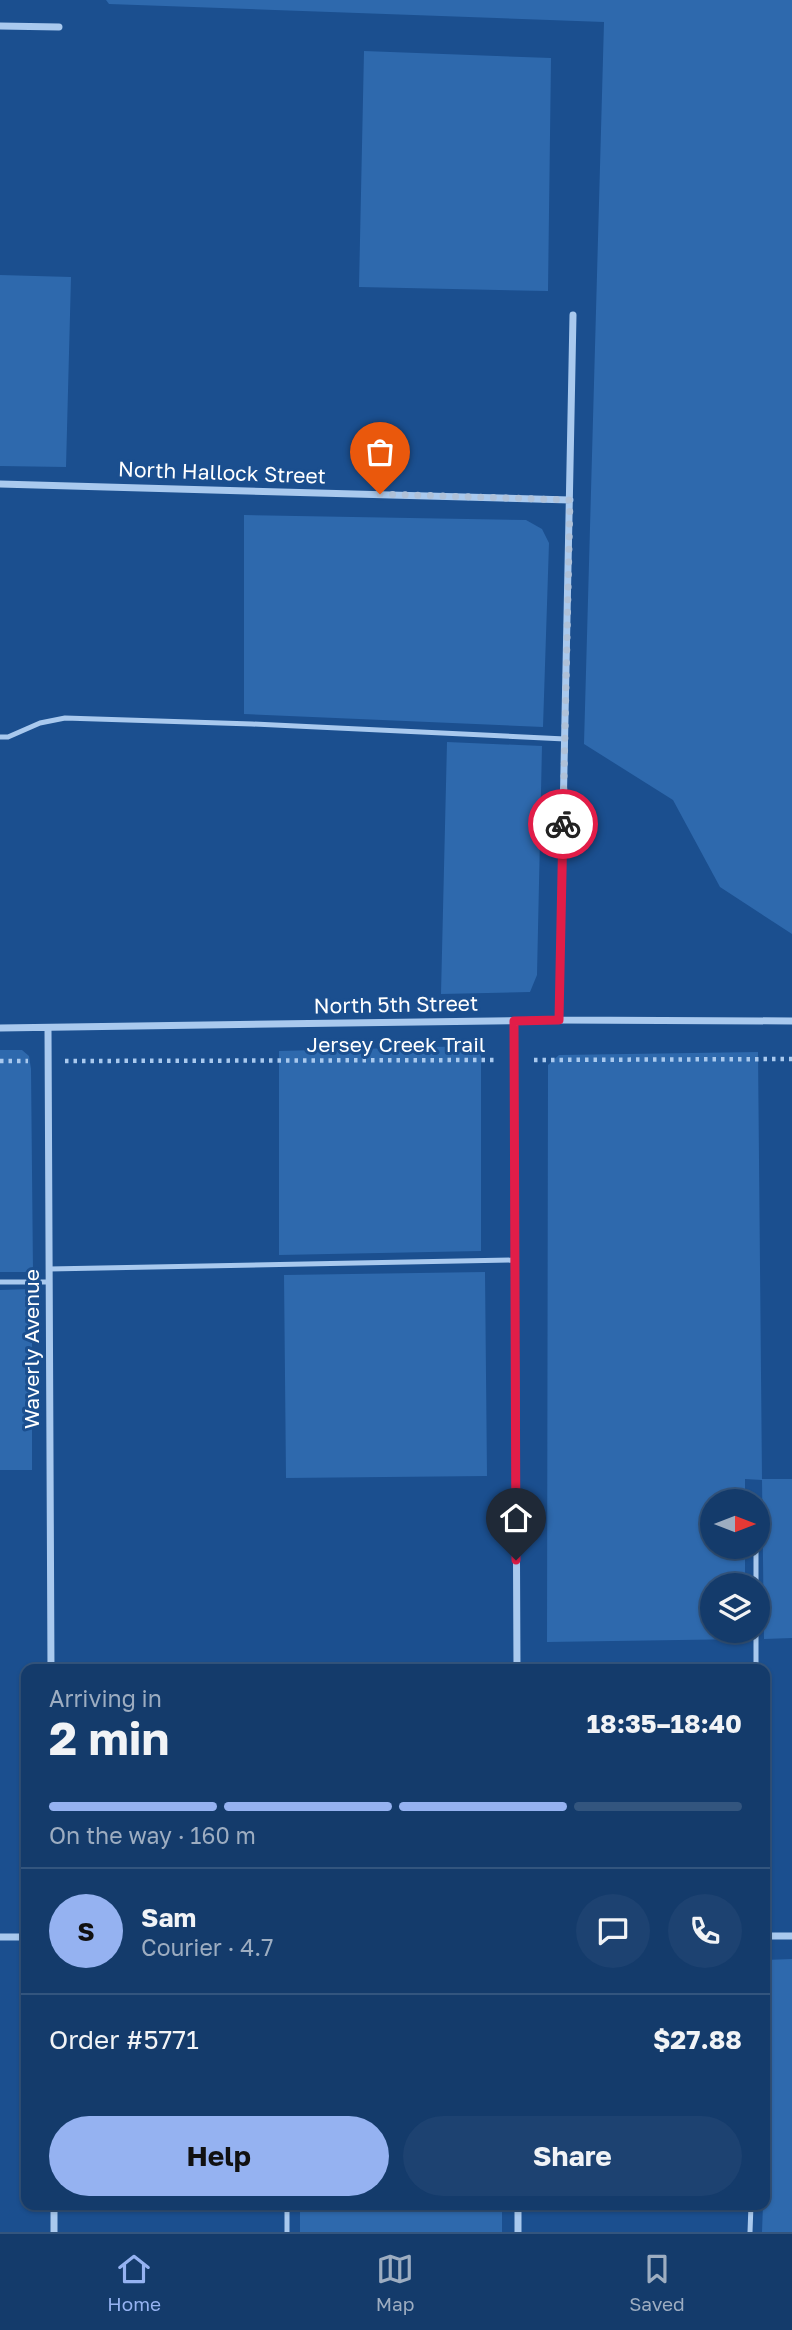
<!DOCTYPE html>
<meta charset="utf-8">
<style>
:root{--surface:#143b6b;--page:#1d4271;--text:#f1f3f6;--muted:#9dadc1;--line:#33557e;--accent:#95b2f1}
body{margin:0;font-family:"Golos Text",sans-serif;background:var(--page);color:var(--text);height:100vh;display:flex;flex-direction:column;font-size:26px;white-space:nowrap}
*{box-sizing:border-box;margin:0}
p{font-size:23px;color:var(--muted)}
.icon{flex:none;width:38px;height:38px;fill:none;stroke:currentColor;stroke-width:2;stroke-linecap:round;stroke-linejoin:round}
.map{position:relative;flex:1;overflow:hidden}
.sheet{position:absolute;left:21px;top:1664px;width:749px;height:546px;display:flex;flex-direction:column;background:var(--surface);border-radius:14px;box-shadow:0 2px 5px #0004,0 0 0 2px var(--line)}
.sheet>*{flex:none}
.needle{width:46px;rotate:90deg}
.controls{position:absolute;left:700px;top:1489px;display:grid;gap:14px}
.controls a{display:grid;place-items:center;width:70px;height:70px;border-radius:50%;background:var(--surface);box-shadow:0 2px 5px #0004,0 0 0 2px var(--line);font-size:35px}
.pin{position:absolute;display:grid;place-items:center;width:60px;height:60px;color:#fff;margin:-72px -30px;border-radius:50% 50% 50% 0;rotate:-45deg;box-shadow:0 0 7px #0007}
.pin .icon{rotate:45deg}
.courier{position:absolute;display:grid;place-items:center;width:70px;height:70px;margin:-35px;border:5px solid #e11d48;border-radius:50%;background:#fff;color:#222;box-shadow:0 2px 9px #0007}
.head em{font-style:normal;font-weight:700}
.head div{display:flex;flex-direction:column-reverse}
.head{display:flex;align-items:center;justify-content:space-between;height:119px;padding:0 28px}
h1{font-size:46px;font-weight:700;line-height:52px}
.bar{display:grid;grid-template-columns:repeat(4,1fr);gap:10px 7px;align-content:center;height:84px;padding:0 28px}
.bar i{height:9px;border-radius:5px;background:var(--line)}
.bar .active{background:var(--accent)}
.bar p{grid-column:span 4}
.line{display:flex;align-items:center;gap:18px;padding:0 28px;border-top:2px solid var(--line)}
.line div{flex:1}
.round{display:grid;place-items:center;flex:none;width:74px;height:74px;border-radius:37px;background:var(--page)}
.action{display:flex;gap:14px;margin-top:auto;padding:14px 28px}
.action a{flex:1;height:80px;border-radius:42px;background:var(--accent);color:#111;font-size:28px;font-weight:700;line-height:80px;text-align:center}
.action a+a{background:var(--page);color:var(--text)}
.menu{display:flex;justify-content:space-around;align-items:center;height:98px;border-top:2px solid var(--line);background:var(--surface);font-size:19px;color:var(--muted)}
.menu a{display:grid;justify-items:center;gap:4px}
.menu .active{color:var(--accent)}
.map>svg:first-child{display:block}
</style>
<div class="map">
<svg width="792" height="2232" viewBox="0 0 792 2232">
<rect width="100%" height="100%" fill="#1b4f8f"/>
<!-- green -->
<path fill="#2e69ad" d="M106 0H792V934L720 887 673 800 584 744 604 22 109 4Z
M364 51 551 58 548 291 359 287Z
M0 275 71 277 66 467 0 466Z
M244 515 526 520 542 529 549 543 543 727 244 714Z
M447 742 542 746 537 975 530 992 441 994Z
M474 1046 481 1056V1251L279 1255V1051Z
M0 1050H22L29 1056 31 1069 33 1272H0Z
M758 1052 762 1479H792V1638L764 1639 762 1480 745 1479V1501L712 1502V1547H745V1585L712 1586V1631H746V1639L547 1642 548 1065 559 1055Z
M485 1272 487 1476 286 1478 284 1275Z
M32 1289V1470H0V1290Z
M792 1959V2232H762L763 2205H765V1960Z
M300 2205H502V2232H300Z"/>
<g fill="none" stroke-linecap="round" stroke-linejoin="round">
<!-- path -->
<path stroke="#a9c9ee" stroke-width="4.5" stroke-dasharray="3.5 5" stroke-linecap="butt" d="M534 1060 792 1059
M0 1061H28
M65 1061 497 1060"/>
<!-- lane -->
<path stroke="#a9c9ee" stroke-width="5" d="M0 737H8L40 723 65 718 252 724 565 739
M49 1269 515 1260
M0 1282H49
M757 1502V1501
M756 1586V1547
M756 1670V1631
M287 2205V2232
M750 2232 751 2205"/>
<!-- street -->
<path stroke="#a9c9ee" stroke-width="7" d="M0 26 59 27
M0 484 570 500
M559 1020 573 315
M514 1021 517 1670
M0 1028 559 1020 792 1021
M48 1028 51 1670
M765 1936H792
M0 1937H26
M54 2205V2232
M518 2232V2205"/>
</g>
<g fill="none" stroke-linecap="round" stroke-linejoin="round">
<!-- done -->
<path stroke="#afc1d8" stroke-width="7" stroke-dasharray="0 12.6" d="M380 494 570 500 563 824"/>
<!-- route -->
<path stroke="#e11d48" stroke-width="9" d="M516 1560 514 1021 559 1020 563 824"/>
</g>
<g text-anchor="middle" stroke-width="6" stroke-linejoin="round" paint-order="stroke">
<!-- street labels -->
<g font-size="21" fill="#fff" stroke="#1b4f8f">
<text transform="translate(222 473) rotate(2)" y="7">North Hallock Street</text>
<text transform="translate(396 1005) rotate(-1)" y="7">North 5th Street</text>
<text x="396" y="1052">Jersey Creek Trail</text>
<text transform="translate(32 1349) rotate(-90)" y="7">Waverly Avenue</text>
</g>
</g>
</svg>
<div class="controls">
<a><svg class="needle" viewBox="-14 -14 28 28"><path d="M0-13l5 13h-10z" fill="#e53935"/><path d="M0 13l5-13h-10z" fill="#9dadc1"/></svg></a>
<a><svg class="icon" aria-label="layers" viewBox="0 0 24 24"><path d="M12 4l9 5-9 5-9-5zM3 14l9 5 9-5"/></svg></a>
</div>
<div class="pin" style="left:380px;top:494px;background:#ea580c"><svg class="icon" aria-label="bag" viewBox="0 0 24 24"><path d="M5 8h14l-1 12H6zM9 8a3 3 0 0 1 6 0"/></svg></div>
<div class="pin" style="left:516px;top:1560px;background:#1f2937"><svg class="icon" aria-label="home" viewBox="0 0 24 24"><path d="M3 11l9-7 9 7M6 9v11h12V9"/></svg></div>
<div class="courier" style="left:563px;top:824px"><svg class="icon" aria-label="bike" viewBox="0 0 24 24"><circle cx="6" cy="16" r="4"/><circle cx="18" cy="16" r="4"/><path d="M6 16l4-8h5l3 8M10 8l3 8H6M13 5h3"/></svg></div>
<section class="sheet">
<div class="head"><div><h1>2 min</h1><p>Arriving in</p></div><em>18:35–18:40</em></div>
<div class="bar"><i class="active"></i><i class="active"></i><i class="active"></i><i></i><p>On the way · 160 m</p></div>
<div class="line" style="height:126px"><b class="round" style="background:var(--accent);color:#111">S</b><div><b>Sam</b><p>Courier · 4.7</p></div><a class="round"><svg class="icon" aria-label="chat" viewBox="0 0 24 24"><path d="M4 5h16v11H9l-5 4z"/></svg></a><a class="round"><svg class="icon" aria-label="phone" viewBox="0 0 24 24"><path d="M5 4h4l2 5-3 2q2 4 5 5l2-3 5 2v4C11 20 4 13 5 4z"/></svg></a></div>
<div class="line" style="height:91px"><div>Order #5771</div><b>$27.88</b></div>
<div class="action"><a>Help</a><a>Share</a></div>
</section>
</div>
<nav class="menu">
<a class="active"><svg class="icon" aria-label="home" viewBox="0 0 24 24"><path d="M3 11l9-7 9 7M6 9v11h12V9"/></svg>Home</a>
<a><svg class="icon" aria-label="map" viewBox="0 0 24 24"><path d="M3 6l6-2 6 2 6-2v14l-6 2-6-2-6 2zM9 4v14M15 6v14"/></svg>Map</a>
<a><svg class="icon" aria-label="saved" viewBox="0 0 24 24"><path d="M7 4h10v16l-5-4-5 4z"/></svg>Saved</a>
</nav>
